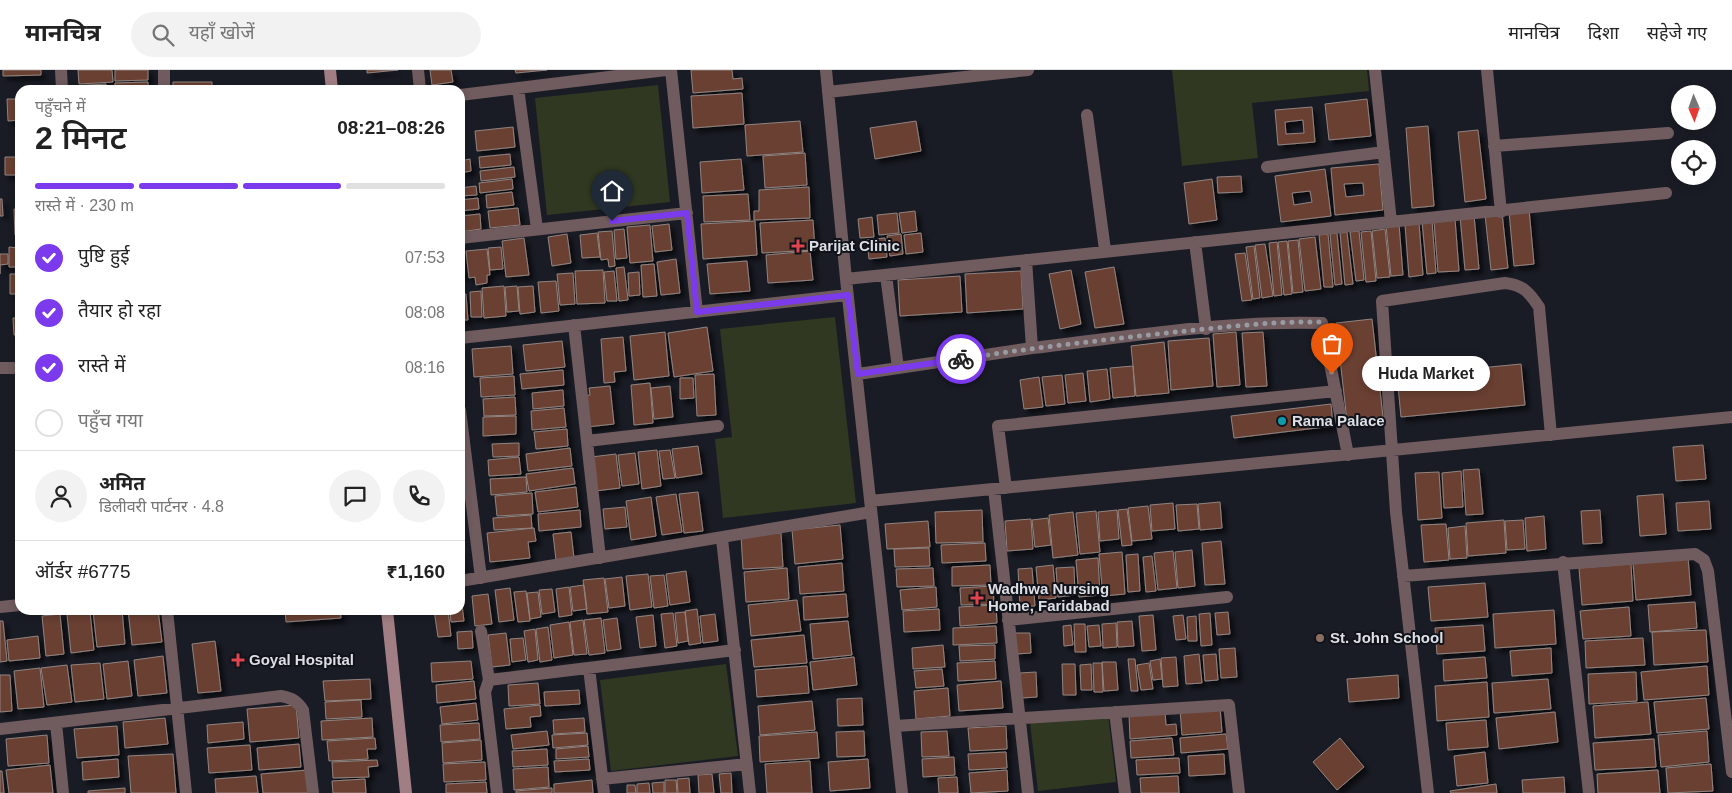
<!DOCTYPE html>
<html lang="hi">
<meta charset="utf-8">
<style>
:root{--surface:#fff;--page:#f2f2f2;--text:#222;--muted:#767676;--line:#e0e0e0;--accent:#7c3aed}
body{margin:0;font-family:Helvetica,"Noto Sans Devanagari",sans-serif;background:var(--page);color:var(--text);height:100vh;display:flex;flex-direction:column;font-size:19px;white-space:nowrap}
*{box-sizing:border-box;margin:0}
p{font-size:16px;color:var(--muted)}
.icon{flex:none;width:28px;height:28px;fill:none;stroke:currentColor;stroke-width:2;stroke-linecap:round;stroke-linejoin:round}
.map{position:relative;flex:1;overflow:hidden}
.panel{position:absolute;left:15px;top:15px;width:450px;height:530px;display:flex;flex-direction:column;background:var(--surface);border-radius:15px;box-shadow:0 2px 8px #0003}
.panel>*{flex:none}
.needle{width:32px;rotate:178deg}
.controls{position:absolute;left:1671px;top:15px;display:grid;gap:10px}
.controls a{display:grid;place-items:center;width:45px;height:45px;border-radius:50%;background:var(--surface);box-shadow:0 2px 8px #0003;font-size:25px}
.pin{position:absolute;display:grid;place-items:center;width:42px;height:42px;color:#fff;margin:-51px -21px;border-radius:50% 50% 50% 0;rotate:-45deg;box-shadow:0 0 5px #0007}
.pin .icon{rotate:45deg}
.courier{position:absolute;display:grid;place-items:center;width:50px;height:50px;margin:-25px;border:4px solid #7c3aed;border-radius:50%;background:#fff;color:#222;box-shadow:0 1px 6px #0007}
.bubble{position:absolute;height:35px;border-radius:18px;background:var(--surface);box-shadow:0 2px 8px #0003;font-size:16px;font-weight:600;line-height:35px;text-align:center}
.headline em{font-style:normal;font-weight:600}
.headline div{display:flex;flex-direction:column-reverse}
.headline{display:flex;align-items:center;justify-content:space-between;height:85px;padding:0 20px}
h1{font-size:32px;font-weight:600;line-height:38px}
.bar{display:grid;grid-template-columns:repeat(4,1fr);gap:8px 5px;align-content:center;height:60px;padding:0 20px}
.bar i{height:6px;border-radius:4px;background:var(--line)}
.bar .on{background:var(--accent)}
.bar p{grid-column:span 4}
.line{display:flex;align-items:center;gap:12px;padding:0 20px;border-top:1px solid var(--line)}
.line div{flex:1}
.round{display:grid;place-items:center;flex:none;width:52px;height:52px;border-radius:26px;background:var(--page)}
ol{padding:0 20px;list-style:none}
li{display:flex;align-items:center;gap:15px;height:55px}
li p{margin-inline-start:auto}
li .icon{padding:5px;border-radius:50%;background:var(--accent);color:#fff;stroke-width:4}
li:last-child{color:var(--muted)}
li i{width:28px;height:28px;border:2px solid var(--line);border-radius:50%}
header{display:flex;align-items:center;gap:30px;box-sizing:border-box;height:70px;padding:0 25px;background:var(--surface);border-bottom:1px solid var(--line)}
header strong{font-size:24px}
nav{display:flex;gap:28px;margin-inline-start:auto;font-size:18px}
.search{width:350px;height:45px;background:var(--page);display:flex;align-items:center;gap:12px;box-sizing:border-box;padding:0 18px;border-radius:28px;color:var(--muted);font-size:19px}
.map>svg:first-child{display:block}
</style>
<header>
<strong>मानचित्र</strong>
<div class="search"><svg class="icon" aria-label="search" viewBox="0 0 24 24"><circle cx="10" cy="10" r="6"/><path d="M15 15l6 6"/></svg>यहाँ खोजें</div>
<nav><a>मानचित्र</a><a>दिशा</a><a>सहेजे गए</a></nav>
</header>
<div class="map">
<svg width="1732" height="723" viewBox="0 0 1732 723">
<defs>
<filter id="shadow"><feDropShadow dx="4.5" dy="4.5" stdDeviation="2.5" flood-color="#0009"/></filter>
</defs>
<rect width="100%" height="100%" fill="#1a1c25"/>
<!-- green -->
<path fill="#303821" d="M1172 0H1367L1369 21 1252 33 1258 88 1182 96Z
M658 15 670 132 547 145 535 28Z
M835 247 856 433 723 448 715 369 732 367 720 259Z
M726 594 738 686 611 701 600 610Z
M1108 644 1116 712 1038 721 1030 653Z"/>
<!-- building -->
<path fill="#6a3f33" stroke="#918480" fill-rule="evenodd" filter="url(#shadow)" d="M3 0H41V5L3 6Z
M78 0H112L113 12 79 14Z
M115 0H148V10L115 11Z
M367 0H398L367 3Z
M430 0H451L453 12 432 15Z
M515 0H547L516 3Z
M691 0H732L733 9 742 8 743 19 693 23Z
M148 12V20H115V13Z
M173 12H212V20H173Z
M106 14 107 20H76L75 16Z
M742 23 744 54 693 58 691 26Z
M7 29H20V50L8 51Z
M1367 29 1371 66 1329 70 1325 34Z
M1312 37 1315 72 1278 75 1275 40ZM1303 50 1304 63 1286 64 1285 52Z
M800 51 803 82 747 86 745 55Z
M916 51 921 81 875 89 870 58Z
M1428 56 1434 136 1412 138 1406 58Z
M513 57 515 77 477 81 475 61Z
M1478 60 1486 129 1465 132 1458 62Z
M16 74H20V85H16Z
M805 83 807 115 765 118 763 86Z
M510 84 511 95 480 98 479 87Z
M5 87H20V105H5Z
M470 89 471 101 460 103V91Z
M741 89 744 120 702 123 700 92Z
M1379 94 1383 140 1335 145 1331 98ZM1363 113 1364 125 1346 127 1344 114Z
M514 97 515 107 481 111 480 101Z
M1325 99 1331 146 1281 152 1275 106ZM1310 121 1312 132 1294 135 1292 123Z
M1241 106 1242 122 1218 123 1217 107Z
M512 109 513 119 480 123 479 113Z
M1212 109 1217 150 1189 154 1184 113Z
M476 116 477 125 460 126V118Z
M809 117 810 148 754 150V141H759V120Z
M512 122 514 135 487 138 486 125Z
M748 124 750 150 704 152 703 126Z
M478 128 479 139 460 141V130Z
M0 129H2L3 146H0Z
M518 138 520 155 490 158 488 141Z
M14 139H20V165H15Z
M1529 139 1534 194 1514 196 1509 141Z
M915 141 917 161 902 163 899 143Z
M897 143 899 163 879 165 877 145Z
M1502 143 1508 198 1491 200 1485 145Z
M480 144 481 159 460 162V146Z
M1474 145 1479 199 1465 200 1460 146Z
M872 147 874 167 860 168 858 149Z
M1455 149 1459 201 1438 202 1434 151Z
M813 150 815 180 762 183 760 153Z
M755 151 757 185 703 189 701 154Z
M1422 151H1432L1436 203 1427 204Z
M1419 153 1423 205 1409 207 1405 154Z
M669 154 672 180 655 182 652 156Z
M1399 154 1403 205 1391 206 1386 155Z
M650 155 653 191 630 193 627 157Z
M624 159 627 188 616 189 614 160Z
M1385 159 1390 207 1377 208 1372 161Z
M612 161 615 196 609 197 608 189 601 190 598 162Z
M1359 161 1364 210 1356 211 1350 162Z
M1371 161 1376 211 1366 212 1361 162Z
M1347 162 1353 214 1345 215 1340 163Z
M597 163 600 187 582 188 580 165Z
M921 163 923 182 906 184 904 165Z
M1337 163 1342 214 1335 215 1330 164Z
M567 164 571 193 552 196 548 167Z
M901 164 903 184 890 186 887 166Z
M1328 164 1333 217H1324L1319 165Z
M1315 167 1321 219 1305 221 1299 169Z
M19 168H20V203L19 197H9V177L19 178Z
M524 168 529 205 506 207 502 171Z
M885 168 887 187 869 189 867 170Z
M1298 170 1303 222 1293 223 1288 171Z
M1287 171 1292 224 1284 225 1278 172Z
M1277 172 1282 225 1274 226 1269 173Z
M1265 174 1273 226 1262 228 1255 175Z
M1254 176 1260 228 1253 229 1246 177Z
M501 177 503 199 490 200 488 178Z
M487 179 490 205H487V213L476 215 475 207 469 208 466 181Z
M460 180 464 206 460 207Z
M810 181 813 210 768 213 766 185Z
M1245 183 1252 230 1242 231 1235 184Z
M0 184H8V194L0 195V204Z
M676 189 680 223 661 225 657 192Z
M747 191 750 221 710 224 707 194Z
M654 194 657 226 643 227 641 195Z
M624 197 628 230 619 231 616 198Z
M1114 197 1124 254 1095 258 1085 202Z
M603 200 605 233 577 234 575 201Z
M1071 200 1081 254 1060 259 1049 204Z
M614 201 617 231H607L604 202Z
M1021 201 1023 239 967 243 965 204Z
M639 202 640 225 629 226 628 203Z
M573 203 575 234 560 235 557 204Z
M10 204H20V224H10Z
M960 206 962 242 900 246 898 210Z
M556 211 559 241 541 243 538 212Z
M504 216 506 246 484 248 482 218Z
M517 216 519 241 507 242 505 217Z
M533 216 535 242 520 244 518 217Z
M481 221 482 247H471L470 222Z
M460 224H466L468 250H460Z
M13 248H20V265H14Z
M1372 249 1383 347 1347 351 1336 253Z
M707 257 713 301 674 307 668 263Z
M665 262 669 306 634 310 630 266Z
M1236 262 1240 315 1217 317 1213 264Z
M1263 262 1267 316 1246 317 1242 263Z
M623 267 626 301 614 302 615 312 604 313 601 269Z
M1209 268 1213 316 1171 320 1168 271Z
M562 271 565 297 526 301 523 275Z
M1164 272 1169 323 1136 326 1131 276Z
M511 276 513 304 474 307 472 279Z
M1521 294 1525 335 1401 347 1397 306Z
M1133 296 1135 326 1113 328 1110 298Z
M1107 299 1110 329 1090 332 1087 301Z
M563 300 564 315 522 319 520 304Z
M1083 303 1086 331 1068 333 1065 305Z
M714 304 716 345 697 346 695 305Z
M1062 305 1065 334 1046 336 1042 307Z
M514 306 515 325 481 327 480 308Z
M1039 307 1043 337 1024 339 1020 310Z
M680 308H693L694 328 680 329Z
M650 313 653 353 634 355 631 315Z
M610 316 614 354 587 357 584 326 590 325 589 318Z
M670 316 673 347 654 349 651 318Z
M563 320 564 336 533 339 532 323Z
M515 327 516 345 484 346 483 329Z
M1331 334 1333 356 1234 368 1231 346Z
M564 338 566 357 532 360 531 341Z
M516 346V364L483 366V347Z
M567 359 568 376 536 379 534 362Z
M519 373V386L493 387 492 374Z
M1703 375 1706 409 1676 411 1673 377Z
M698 376 702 404 676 408 672 379Z
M570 378 572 396 528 401 526 384Z
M657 380 661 416 642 419 638 382Z
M670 380 675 408 663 409 659 381Z
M635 383 639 414 622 416 618 385Z
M616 384 620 418 595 421 591 387Z
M519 387 521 404 489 406 488 390Z
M573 398 575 414 529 421 526 404Z
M1479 399 1483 444 1466 445 1463 400Z
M1461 401 1463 437 1444 438 1442 403Z
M1439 402 1442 448 1418 450 1415 403Z
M526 407 527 422 491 425 490 409Z
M576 417 578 437 538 442 535 422Z
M698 422 703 461 684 463 679 424Z
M532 423 533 444 497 446 495 426Z
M676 424 682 462 662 465 656 427Z
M1663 424 1666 464 1640 466 1637 426Z
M651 427 656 466 631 470 626 431Z
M1709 431 1711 459 1678 461 1676 433Z
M1220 432 1222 458 1200 460 1198 434Z
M1173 433 1175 459 1152 461 1150 435Z
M1197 434 1199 459 1178 461 1176 435Z
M1148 436 1152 469 1132 471 1128 438Z
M625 437 627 457 605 459 603 439Z
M1127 439 1132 475 1122 476 1118 440Z
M580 440 581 457 539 461 538 444Z
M982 440 983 472 936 473 935 442Z
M1117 440 1119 469 1100 471 1098 442Z
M1600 440 1602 473 1583 474 1581 441Z
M1096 441 1100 482 1080 484 1076 443Z
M1073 442 1078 485 1053 488 1049 445Z
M531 445 532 458 494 460 493 448Z
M1544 446 1546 479 1527 481 1525 448Z
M1048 448 1051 475 1035 477 1032 450Z
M1031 449 1033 479 1007 481 1005 451Z
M1504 450 1506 483 1468 486 1466 453Z
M1523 450 1525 479 1507 480 1505 451Z
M928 451 930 477 887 479 885 454Z
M1446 454 1449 490 1424 492 1421 455Z
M840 455 843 489 795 494 792 460Z
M1465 456 1467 488 1450 489 1448 458Z
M534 458 536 471 528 472 530 488 490 492 487 463Z
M571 462 574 488 556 490 553 464Z
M781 463 783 497 743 499 741 466Z
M1221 471 1225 514 1205 515 1202 473Z
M985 473 986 491 942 493 941 475Z
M929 478 930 496 895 497 894 479Z
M1192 480 1195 516 1178 518 1175 482Z
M1173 481 1177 518 1158 520 1154 483Z
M1122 482 1125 524 1103 526 1099 484Z
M460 483 464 509 460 510Z
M1138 484 1140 521 1128 522 1126 485Z
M1152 486 1156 521 1146 522 1143 487Z
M1688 487 1691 525 1636 530 1633 493Z
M1098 488 1100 525 1079 527 1076 490Z
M842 493 844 521 800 524 798 497Z
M1631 494 1633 531 1582 535 1579 498Z
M990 495 991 515 952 516V497Z
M1053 495 1056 528 1039 530 1036 497Z
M1074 497 1075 525 1058 527 1056 498Z
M787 498 789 529 746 532 744 502Z
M933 498 934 516 897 517 896 499Z
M1032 498 1035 536 1020 537 1018 499Z
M686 501 690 532 670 535 666 504Z
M648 504 652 537 630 540 626 506Z
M664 505 668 536 654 538 650 506Z
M622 507 625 536 609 538 605 509Z
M604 508 608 542 587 544 583 510Z
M1485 513 1488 547 1431 551 1428 517Z
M584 515 587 539 573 541 570 517Z
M993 516 994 534 961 535 960 518Z
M569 517 572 545 559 547 556 519Z
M936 517 937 537 902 540 900 520Z
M510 518 514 550 499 552 495 520Z
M552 519 555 542 542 544 539 520Z
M526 521 530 551 518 552 514 522Z
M538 522 541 547 530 549 527 523Z
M488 524 492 554 475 556 472 526Z
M846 524 848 547 804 550 803 527Z
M461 527 464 551 451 552 450 540H460Z
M797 530 801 561 751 566 748 535Z
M1695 532 1697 558 1650 562 1648 535Z
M996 535 997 553 960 556 959 537Z
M1629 537 1631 566 1583 569 1580 541Z
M697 539 701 573 689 575 685 541Z
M939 539 940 560 904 562 903 541Z
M122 540 125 574 97 577 93 541Z
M128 540H158L162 572 132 575Z
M285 540H340L341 548 286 552Z
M434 540H448L451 566 438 567Z
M1554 540 1556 574 1495 578 1493 544Z
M90 542 94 580 71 583 67 544Z
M685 542 688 571 678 573 675 543Z
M1228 542 1230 564 1217 565 1215 543Z
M673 543 677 576 665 578 661 544Z
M1210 543 1212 575 1201 576 1199 544Z
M60 544 64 584 46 586 42 546Z
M715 544 718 571 703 573 700 546Z
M653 545 656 576 640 578 636 547Z
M1153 545 1156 580 1142 581 1139 546Z
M1183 545 1186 569 1176 570 1173 546Z
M1196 546 1197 571H1188L1187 547Z
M601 548 605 583 589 585 584 550Z
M617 548 621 579 607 581 603 550Z
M583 550 587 584 574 585 570 552Z
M0 551H3L7 591 0 592Z
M848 551 852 585 813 589 810 554Z
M1132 551 1134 576 1118 577 1117 552Z
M569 552 573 585 554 588 550 555Z
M1116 553 1117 577 1103 578 1102 554Z
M1074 554H1085L1086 582H1075Z
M1071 555 1073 575 1064 576 1063 556Z
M1099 555 1101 576 1089 577 1087 556Z
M1483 555 1485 581 1437 584 1435 558Z
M996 556 997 573 953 575V558Z
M548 557 552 590 540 592 536 559Z
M535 559 538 590 528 592 524 561Z
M1706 560 1708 592 1654 595 1652 562Z
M472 561 473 578 458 579 457 562Z
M506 563 510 595 492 597 488 565Z
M1015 563H1030L1031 583 1016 584Z
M804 565 807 593 754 597 751 570Z
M38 566 40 588 9 591 7 570Z
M523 568 526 590 512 592 510 569Z
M1643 568 1645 595 1586 598 1585 571Z
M215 571 221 621 198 623 192 574Z
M943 575 945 597 913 599 912 578Z
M995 575V589L960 591 959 576Z
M1235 578 1237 607 1221 608 1219 579Z
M1551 578 1552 603 1512 606 1510 581Z
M1199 584 1202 613 1186 614 1184 586Z
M1216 584 1218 610 1205 611 1203 585Z
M163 586 167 623 138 626 134 590Z
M854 587 857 615 813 620 810 592Z
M1176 587 1178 616 1163 617 1161 588Z
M1485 587 1487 608 1444 611 1443 590Z
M1128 589H1135L1138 621H1131Z
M1160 589 1162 609 1153 610 1150 591Z
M128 591 132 626 107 629 103 594Z
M471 591 473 609 432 612 431 593Z
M995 591 996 609 958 611 957 593Z
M1102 592H1116L1118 620 1104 621Z
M100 593 104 629 75 632 71 595Z
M1093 593H1102L1103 622H1094Z
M1149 593 1153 619 1141 620 1137 595Z
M1062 594H1075L1076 625H1063Z
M1091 594 1092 620H1081L1080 595Z
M67 595 72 632 47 635 41 598Z
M807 596 809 623 757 627 755 600Z
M1707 596 1709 625 1644 630 1641 602Z
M40 598 44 637 18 639 14 601Z
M942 599 944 616 916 618 914 601Z
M1036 602 1037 627 1021 628 1020 603Z
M1636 602 1637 631 1589 634 1588 604Z
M0 605H10L12 641 0 642Z
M1398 605 1399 628 1349 632 1347 609Z
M370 609 371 629 325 631 323 611Z
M1548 609 1551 639 1494 643 1492 613Z
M474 611 476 629 437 633 436 615Z
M1001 611 1003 638 959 641 957 615Z
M1487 612 1489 647 1437 651 1435 616Z
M538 613 540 634 509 636 508 615Z
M948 618 950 646 916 649 914 621Z
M579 620 580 634 545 636 544 622Z
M862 628 863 655 838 656 837 629Z
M1706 628 1709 659 1657 663 1654 632Z
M361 630 362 647 326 649 325 632Z
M812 631 815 660 760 665 758 636Z
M1648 632 1651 664 1595 668 1593 636Z
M476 633 478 650 442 654 440 637Z
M296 635 299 668 250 672 247 639Z
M540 635 541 646 530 647 531 657 506 659 504 639Z
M1220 637 1222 662 1182 665 1180 640Z
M1165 641 1166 655 1176 654 1177 665 1130 669 1129 644Z
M1555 642 1558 672 1499 679 1496 648Z
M165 648 168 674 125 678 123 652Z
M372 648 373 667 322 670 321 651Z
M584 648 585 662 554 664 553 650Z
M1486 650 1488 677 1448 680 1446 653Z
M243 652 244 669 208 673 207 655Z
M479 653 480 669 441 672 440 655Z
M117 656 119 685 77 688 74 659Z
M1006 656 1007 679 970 681 968 658Z
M547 661 549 675 513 679 511 665Z
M864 661 865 686 837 687 836 662Z
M947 661 949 686 922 687 921 662Z
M1707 661 1709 692 1661 697 1658 665Z
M817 662 819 688 760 692 759 666Z
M587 663 588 675 553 678 552 665Z
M1226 664 1228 679 1181 683 1180 668Z
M47 665 49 693 8 696 6 669Z
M375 668 376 679H367L368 689 329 691 327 671Z
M1172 668 1174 685 1131 688 1130 671Z
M1340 668 1364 697 1337 720 1313 692Z
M1654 669 1656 697 1595 700 1593 673Z
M481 670 482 690 443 693 442 673Z
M299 674 301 697 259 700 257 678Z
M250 675 252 700 209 703 207 678Z
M588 676 589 687 556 689V679Z
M547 679 548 695 513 697 512 681Z
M1006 682 1007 698 969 700 968 684Z
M1485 682 1488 713 1457 716 1454 686Z
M173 684 176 723H131L128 686Z
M1224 684 1225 704 1189 706 1188 686Z
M954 687 955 705 923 707 922 689Z
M1179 688 1180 703 1137 705 1136 690Z
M118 689 119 707 83 710 82 692Z
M589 689 590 700 555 702 554 691Z
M868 689 870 718 830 721 828 692Z
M377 690 378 696 368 697 369 707 333 708 332 692Z
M810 691 812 723H767L765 694Z
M485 692 486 710 444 712 443 694Z
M1711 694 1713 721 1668 723 1666 698Z
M50 695 53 723H9L6 700Z
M548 697 549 717 514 720 513 699Z
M308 700 309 723H263L261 704Z
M1007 700 1008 721 971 723 969 703Z
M1658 700 1660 723H1598L1597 704Z
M0 701H2L4 723H0Z
M731 703 732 723H721L719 704Z
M712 704 714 723H699L698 705Z
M256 706 258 723H216L215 709Z
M1178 706 1179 723H1141L1140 708Z
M957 707 958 723H939L938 708Z
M1564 707 1565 723H1523L1522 710Z
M689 708 690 723H678L677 709Z
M365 709 366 723H333L332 711Z
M592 710 593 723H554V714Z
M665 710H676L677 723H665Z
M486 712 487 723H446V714Z
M664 712V723H653L652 713Z
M649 713 650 723H637V714Z
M1496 714 1497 723H1451L1450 721Z
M627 715H635L636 723H627Z
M125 718V723H88V721Z
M552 718V723H516V721Z"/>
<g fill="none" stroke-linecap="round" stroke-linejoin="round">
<!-- street -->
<path stroke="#705b5e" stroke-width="12" d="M61 0 62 20
M164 0V20
M418 0 420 20
M671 0 697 242
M826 0 846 209 902 723
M1375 0 1391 152
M1487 0 1501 142
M518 18 537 159
M828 22 1028 0
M460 25 666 0
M1087 45 1105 180
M1494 76 1668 63
M1267 97 1384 82
M460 168 687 143
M1195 172 1206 259
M1026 190 1032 278C1128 267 1226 250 1322 253L1348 385
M886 205 898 298
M846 209 1666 123
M574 255 600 488
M460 268 847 225
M0 298H20
M858 304 1032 278
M460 340 481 508
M587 371 718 356
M1006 418 998 356 1336 321
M994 419 1028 723
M870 431 1732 347
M722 469 750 723
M1563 492 1589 723
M1403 506 1695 484 1704 490 1708 501 1732 702
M460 511 871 442
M0 537 20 535
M167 540 186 723
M1008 550 1227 527
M481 561 489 610 485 622 497 723
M589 598 604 723
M489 610 735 580
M1115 642 1125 723
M56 653 63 723
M895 656 1229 635 1239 723
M0 659 281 626C292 628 297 631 303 640L313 723
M602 709 747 694
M1428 723 1396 442 1382 231 1505 213C1523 215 1529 222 1539 237L1551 365"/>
<!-- secondary -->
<path stroke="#a17e83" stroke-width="12" d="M330 0 332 20
M387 540 406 723"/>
</g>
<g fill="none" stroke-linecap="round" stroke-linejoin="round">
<!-- done -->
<path stroke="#999ba2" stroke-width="5" stroke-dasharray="0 9" d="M961 289C1029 278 1097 271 1166 263 1217 258 1270 251 1322 252L1332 304"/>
<!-- route -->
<path stroke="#7c3aed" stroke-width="6" d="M612 151 687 143 697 242 848 225 858 304 961 289"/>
</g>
<!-- markers -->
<g fill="#e0444e" stroke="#11131b" stroke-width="2">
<path d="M795.5 168.5h5v5h5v5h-5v5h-5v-5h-5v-5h5z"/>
<path d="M974.5 520.5h5v5h5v5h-5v5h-5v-5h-5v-5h5z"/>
<path d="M235.5 582.5h5v5h5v5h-5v5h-5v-5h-5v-5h5z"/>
</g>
<circle fill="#0f9aa8" stroke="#11131b" stroke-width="2" cx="1282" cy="351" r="5"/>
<circle fill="#8d6e63" stroke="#11131b" stroke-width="2" cx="1320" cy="568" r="5"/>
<g text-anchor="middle" stroke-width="4" stroke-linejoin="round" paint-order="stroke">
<!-- poi labels -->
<g font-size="15" font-weight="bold" fill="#dddfe5" stroke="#11131b" text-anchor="start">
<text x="809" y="181">Parijat Clinic</text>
<text x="1292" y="356">Rama Palace</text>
<text x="988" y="524">Wadhwa Nursing<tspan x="988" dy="17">Home, Faridabad</tspan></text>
<text x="1330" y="573">St. John School</text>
<text x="249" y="595">Goyal Hospital</text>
</g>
</g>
</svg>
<div class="controls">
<a><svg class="needle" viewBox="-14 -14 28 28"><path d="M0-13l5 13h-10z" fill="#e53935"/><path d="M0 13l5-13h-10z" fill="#767676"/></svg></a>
<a><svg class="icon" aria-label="locate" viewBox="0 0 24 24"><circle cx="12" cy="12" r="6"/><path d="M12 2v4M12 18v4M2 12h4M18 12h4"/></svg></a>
</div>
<div class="pin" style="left:1332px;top:304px;background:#ea580c"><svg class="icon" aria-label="bag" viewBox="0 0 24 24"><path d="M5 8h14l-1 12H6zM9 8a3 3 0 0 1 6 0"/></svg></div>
<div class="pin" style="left:612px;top:151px;background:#1f2937"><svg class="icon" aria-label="home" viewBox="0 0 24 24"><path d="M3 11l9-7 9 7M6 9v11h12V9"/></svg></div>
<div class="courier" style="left:961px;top:289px"><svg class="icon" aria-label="bike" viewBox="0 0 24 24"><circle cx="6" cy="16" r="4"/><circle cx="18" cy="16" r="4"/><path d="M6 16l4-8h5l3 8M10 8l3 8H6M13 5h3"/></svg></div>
<div class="bubble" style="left:1362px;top:286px;width:128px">Huda Market</div>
<section class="panel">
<div class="headline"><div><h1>2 मिनट</h1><p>पहुँचने में</p></div><em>08:21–08:26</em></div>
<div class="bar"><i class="on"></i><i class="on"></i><i class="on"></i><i></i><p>रास्ते में · 230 m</p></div>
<ol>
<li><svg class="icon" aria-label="check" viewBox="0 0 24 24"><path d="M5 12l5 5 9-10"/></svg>पुष्टि हुई<p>07:53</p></li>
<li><svg class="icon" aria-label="check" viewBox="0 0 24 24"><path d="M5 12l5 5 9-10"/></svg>तैयार हो रहा<p>08:08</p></li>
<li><svg class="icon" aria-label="check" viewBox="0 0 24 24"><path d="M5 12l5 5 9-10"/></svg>रास्ते में<p>08:16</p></li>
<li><i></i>पहुँच गया</li>
</ol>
<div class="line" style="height:90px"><a class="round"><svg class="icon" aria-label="person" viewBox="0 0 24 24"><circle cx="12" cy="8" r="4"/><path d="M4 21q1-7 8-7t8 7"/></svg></a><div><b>अमित</b><p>डिलीवरी पार्टनर · 4.8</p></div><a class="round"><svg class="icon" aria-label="chat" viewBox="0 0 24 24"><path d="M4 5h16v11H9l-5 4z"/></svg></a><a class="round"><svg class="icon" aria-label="phone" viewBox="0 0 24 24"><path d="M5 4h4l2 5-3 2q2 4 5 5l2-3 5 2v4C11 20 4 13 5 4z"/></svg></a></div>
<div class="line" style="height:65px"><div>ऑर्डर #6775</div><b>₹1,160</b></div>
</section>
</div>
